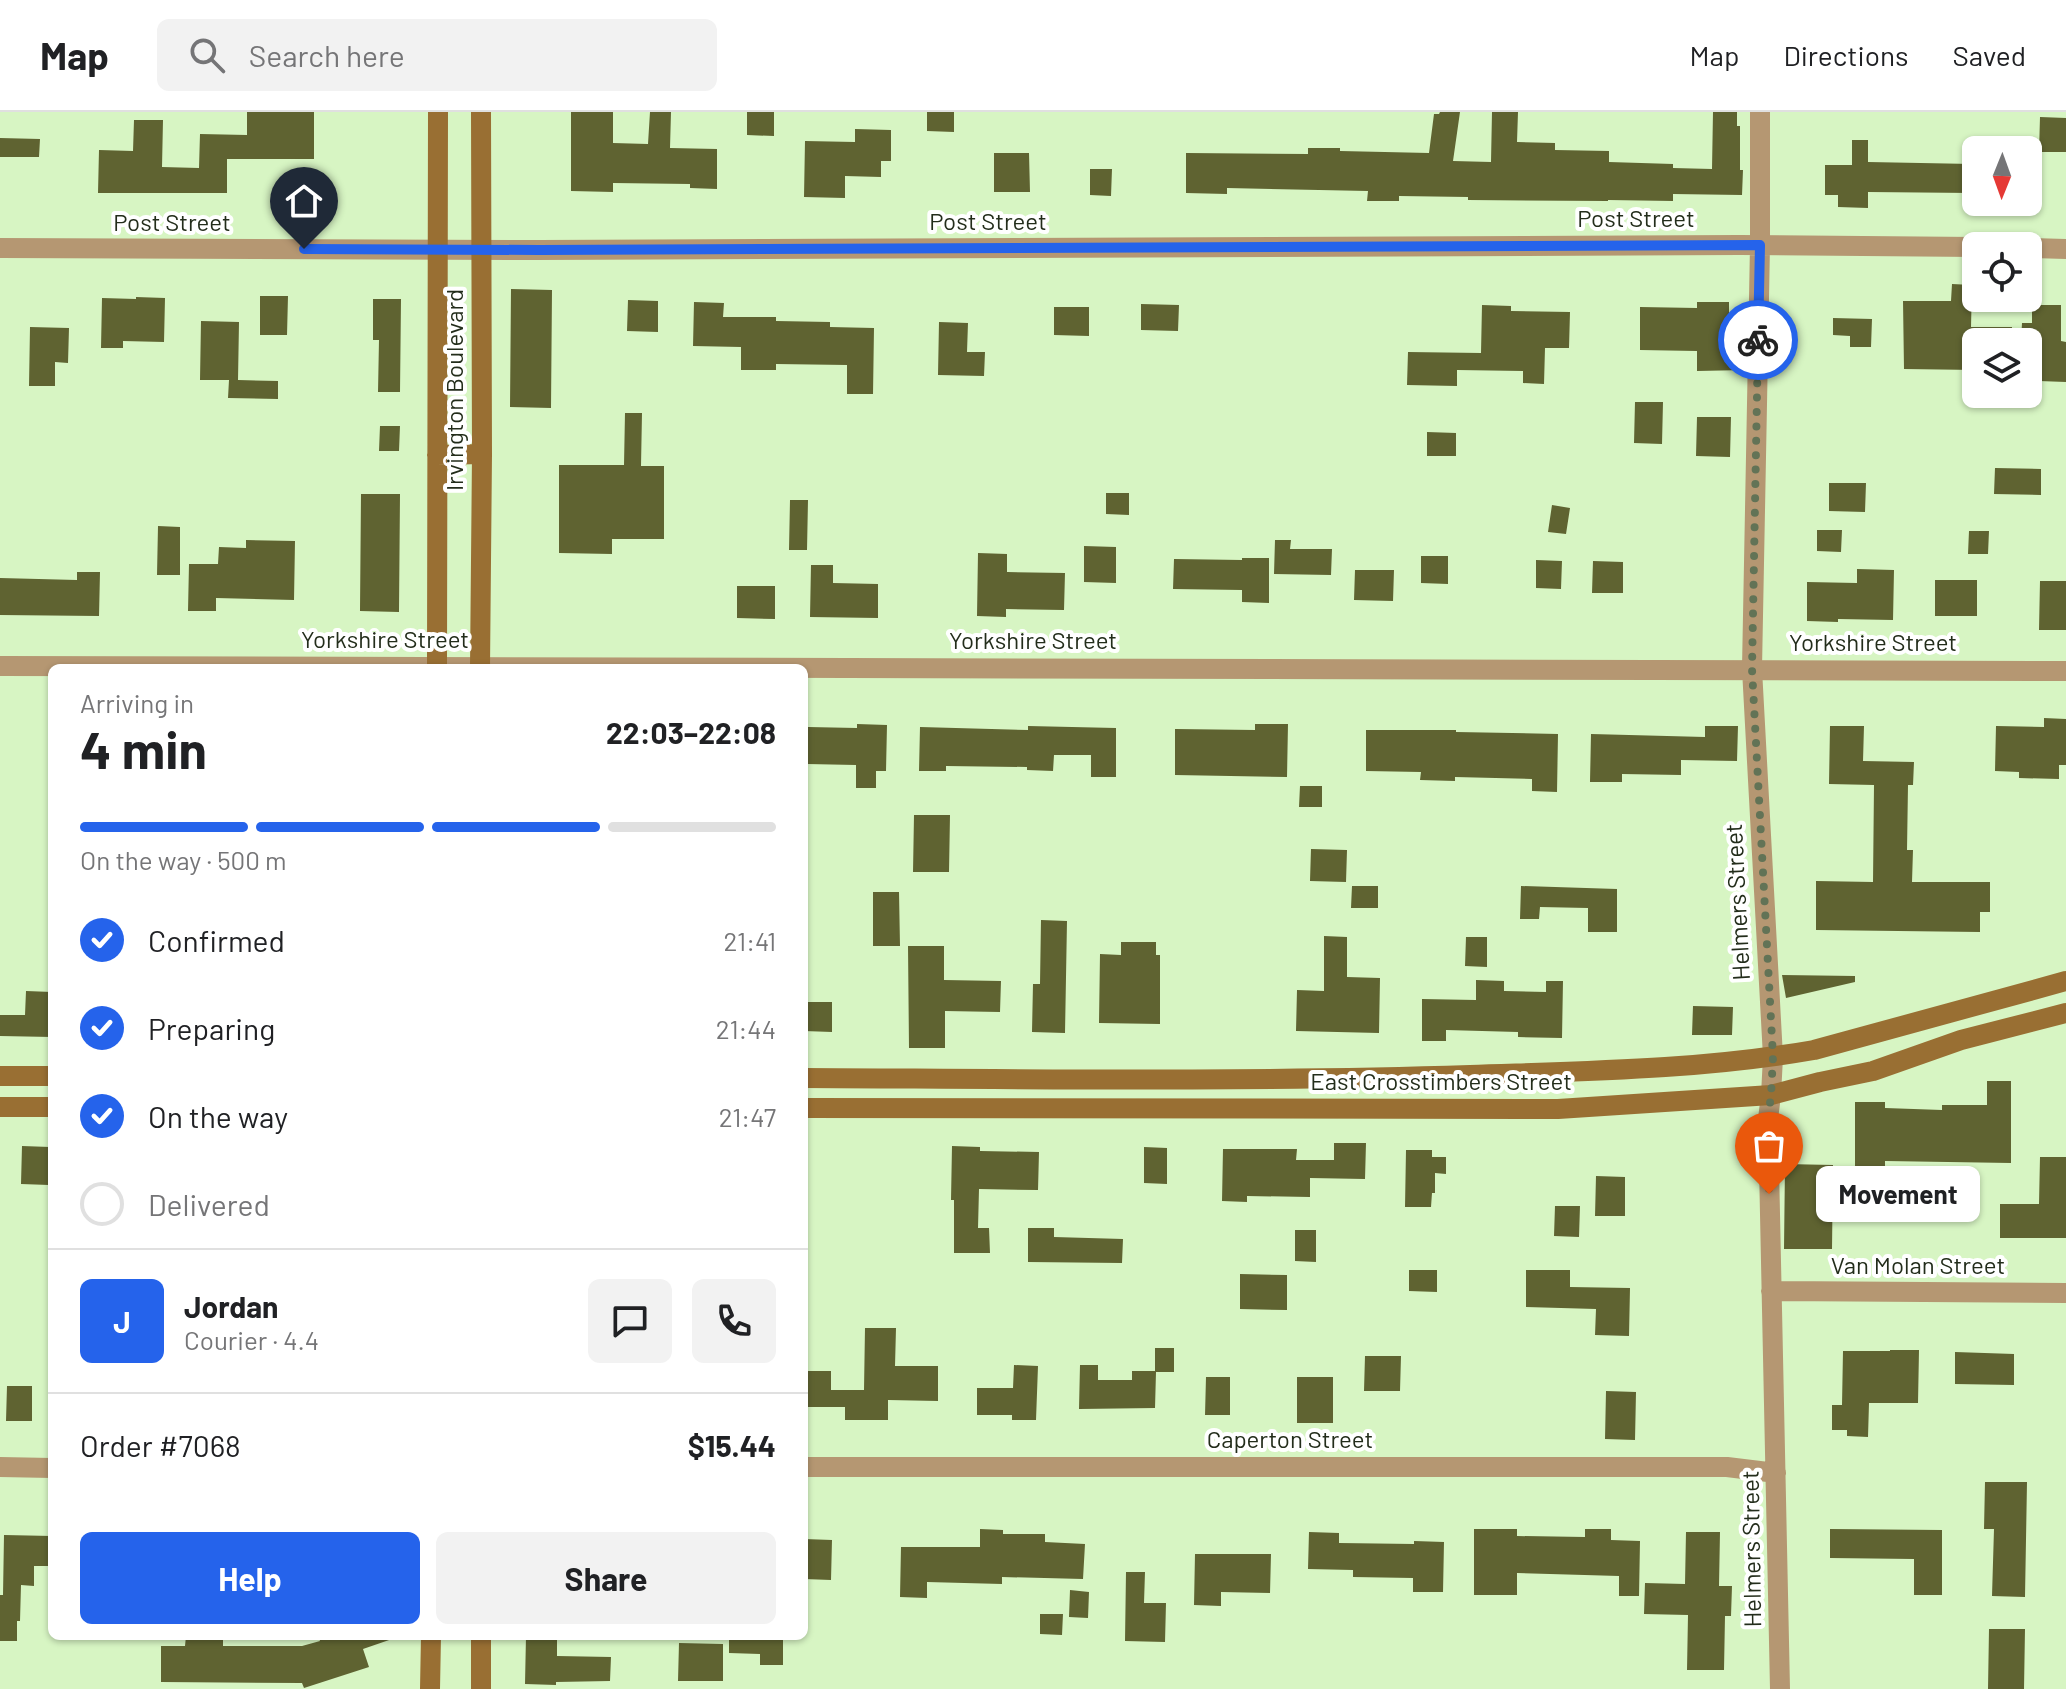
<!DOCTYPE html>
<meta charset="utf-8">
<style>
:root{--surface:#fff;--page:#f2f2f2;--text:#202124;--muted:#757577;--line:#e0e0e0;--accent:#2563eb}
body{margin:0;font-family:Barlow,sans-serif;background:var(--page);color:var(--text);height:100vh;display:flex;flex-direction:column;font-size:30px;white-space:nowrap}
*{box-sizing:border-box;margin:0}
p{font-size:26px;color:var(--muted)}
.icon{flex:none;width:44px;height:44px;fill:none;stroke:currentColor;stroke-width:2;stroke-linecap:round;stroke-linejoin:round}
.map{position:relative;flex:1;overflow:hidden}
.side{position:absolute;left:48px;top:552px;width:760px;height:976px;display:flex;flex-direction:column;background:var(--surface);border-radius:12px;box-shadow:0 2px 6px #0004}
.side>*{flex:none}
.needle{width:52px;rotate:181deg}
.tools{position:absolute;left:1962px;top:24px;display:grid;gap:16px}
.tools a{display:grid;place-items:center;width:80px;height:80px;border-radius:12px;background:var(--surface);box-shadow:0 2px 6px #0004;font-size:40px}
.pin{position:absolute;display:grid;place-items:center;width:68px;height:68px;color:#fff;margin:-82px -34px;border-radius:50% 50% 50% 0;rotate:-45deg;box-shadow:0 0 8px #0007}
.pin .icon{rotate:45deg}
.courier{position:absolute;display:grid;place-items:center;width:80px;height:80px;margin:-40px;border:6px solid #2563eb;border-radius:50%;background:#fff;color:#222;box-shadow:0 2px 10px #0007}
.bubble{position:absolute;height:56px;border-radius:12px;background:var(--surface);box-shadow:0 2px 6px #0004;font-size:26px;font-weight:700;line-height:56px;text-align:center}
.headline em{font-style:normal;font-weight:700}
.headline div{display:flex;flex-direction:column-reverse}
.headline{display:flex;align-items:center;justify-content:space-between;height:136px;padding:0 32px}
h1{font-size:52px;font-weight:700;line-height:60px}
.bar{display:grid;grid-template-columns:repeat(4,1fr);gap:12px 8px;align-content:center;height:96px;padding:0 32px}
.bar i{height:10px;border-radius:6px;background:var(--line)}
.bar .current{background:var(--accent)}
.bar p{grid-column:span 4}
.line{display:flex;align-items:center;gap:20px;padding:0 32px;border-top:2px solid var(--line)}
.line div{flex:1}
.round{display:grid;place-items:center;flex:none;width:84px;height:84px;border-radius:12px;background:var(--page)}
ol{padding:0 32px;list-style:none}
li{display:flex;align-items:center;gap:24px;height:88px}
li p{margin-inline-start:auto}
li .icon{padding:8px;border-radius:50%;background:var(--accent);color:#fff;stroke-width:4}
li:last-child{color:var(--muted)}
li i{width:44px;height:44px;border:4px solid var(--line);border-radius:50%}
.cta{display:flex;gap:16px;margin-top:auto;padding:16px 32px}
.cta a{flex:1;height:92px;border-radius:12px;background:var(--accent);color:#fff;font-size:32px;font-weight:700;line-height:92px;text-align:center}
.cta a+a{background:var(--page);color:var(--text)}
header{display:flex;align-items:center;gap:48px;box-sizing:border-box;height:112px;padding:0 40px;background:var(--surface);border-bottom:2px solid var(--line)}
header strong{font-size:38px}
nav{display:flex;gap:44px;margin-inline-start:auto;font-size:28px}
.search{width:560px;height:72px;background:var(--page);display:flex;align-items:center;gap:20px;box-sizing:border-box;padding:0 28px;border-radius:12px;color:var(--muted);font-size:30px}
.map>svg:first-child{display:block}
</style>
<header>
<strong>Map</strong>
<div class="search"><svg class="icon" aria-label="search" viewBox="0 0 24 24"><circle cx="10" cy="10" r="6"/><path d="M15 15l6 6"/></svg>Search here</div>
<nav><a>Map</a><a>Directions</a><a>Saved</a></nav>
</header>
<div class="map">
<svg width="2066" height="1577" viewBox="0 0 2066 1577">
<rect width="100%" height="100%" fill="#d7f5c3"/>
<!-- building -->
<path fill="#5f6331" d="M247 0H314V47H227V81H98L99 38 133 39 134 8H163L162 55 199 56 200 22 247 23Z
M571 0H613V31L648 32 650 0H671L670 36 717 37V77L690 76V72L613 71V80L571 79Z
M747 0H774V24L747 23Z
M927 0H954V20L927 19Z
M1440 0H1460L1453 49 1491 50 1492 0H1518L1517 30 1555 31V38L1609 39V50L1673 52V56L1712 57 1713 0H1737V14H1740V58H1743L1742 83 1673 82V89L1608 88V89L1468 88V85L1399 84V89H1367L1368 79 1227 76V82L1186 81V41L1308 42V36H1340V39L1429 41 1434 2H1439Z
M2040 5 2066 6V40H2039Z
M855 17 891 18V49H881V65L845 64V86L804 85 805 29 855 30Z
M0 26 40 27 39 45H0Z
M1852 28H1868V50L1973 52 1972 81 1868 80V96L1838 95V83H1825V53H1852Z
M994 41H1029L1030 80H994Z
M1090 57H1112L1111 84 1090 83Z
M1952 172 1972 173 1971 215H2012V230H1976V258L1904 257 1903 189H1951Z
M511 177 552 178 551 296 510 295Z
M260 184H288L287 223H260Z
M136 185 165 186 164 230 123 229V236H101L102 186 136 187Z
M373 187H401L400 280H378L379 228H373Z
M628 188 658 189V220L627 219Z
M694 190 724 191 723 205H776V209L830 210V215L874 216 873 282H847V253L776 252V258H741V235L693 234Z
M1697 190H1729V232H1745V258L1697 259V239L1640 238V195L1697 196Z
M1141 192 1179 193 1178 219 1141 218Z
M1482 193 1511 194V199L1570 200 1569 236H1545L1544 272 1523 271V259L1457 258V274L1407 273 1408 240 1481 241Z
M2032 193H2061V229L2066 230V270L2039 269V245H2028V230H2021L2022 211H2032Z
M1054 195H1089V224L1054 223Z
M1833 206 1872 207 1871 235H1850V224L1833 223Z
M201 209 239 210 238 268 278 269V287L228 286 229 268H200Z
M939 210 968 211 967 240H985L984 264 938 263Z
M30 215 69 216 68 251 55 250V274H29Z
M1635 290H1663L1662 332 1634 331Z
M625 301H642L641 354H664V427H612V442L559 441V353H624Z
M1697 305H1731L1730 345 1696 344Z
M380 314H400L399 339H379Z
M1427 320 1456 321V344H1427Z
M1995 356 2041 357V383L1994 382Z
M1829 371H1866L1865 400 1829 399Z
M1106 381H1129V403L1106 402Z
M361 382H400L399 500 360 499Z
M790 388H808L807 438H789Z
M1552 393 1570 396 1566 422 1548 420Z
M158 414 180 415V463H157Z
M1817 418H1842L1841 440 1817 439Z
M1969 419H1989L1988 442H1968Z
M246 428 295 429 294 488 216 486V499H188L189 452H218L219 435 246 436Z
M1275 428H1291L1290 437H1332L1331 463 1274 462Z
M1084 434 1116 435V471L1084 470Z
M978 441 1007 442V460L1065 461 1064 498 1006 497V505L977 504Z
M1421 444H1448V472L1421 471Z
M1242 446H1269V491L1242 490V478L1173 477 1174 447 1242 448Z
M1536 448 1562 449 1561 477 1536 476Z
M1593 449 1623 450V481H1592Z
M811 453H833V471L878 472V506L810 505Z
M1857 457 1894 458 1893 508 1838 507V510L1807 509V470L1857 471Z
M1355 458H1394L1393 489 1354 488Z
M77 460H100L99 504 0 503V466L77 468Z
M1935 468H1977V504H1935Z
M2040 469H2066V518H2039Z
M737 474H775V507L737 506Z
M2044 606 2066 607V653H2059V667L2019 666V660L1995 659 1996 614 2044 615Z
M857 612 887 613 886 659H876V676H856V653L807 652 808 615 857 616Z
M1255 612H1288L1287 665 1175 663V617L1255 618Z
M1028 614 1116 616V665H1091V643H1054L1053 659 1027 658V655L946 654V659H919L920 615 1028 618Z
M1705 614H1738L1737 649 1681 648V663L1622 662V670H1590L1591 622 1705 625Z
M1830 614H1864L1863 649 1914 650 1913 673H1908L1907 738H1913L1912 770H1990V800H1980V820L1816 818V769L1873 770 1874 673 1829 672Z
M1366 618H1456V620L1558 622 1557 680 1532 679V667L1455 665V669L1420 668 1421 660 1366 659Z
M1300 674H1322V695H1299Z
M914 703H950L949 760H913Z
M1311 737 1347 738 1346 770 1310 769Z
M1352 774H1378V796H1351Z
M1521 774 1617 777V820H1588V796L1540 795 1539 807H1520Z
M873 780H899L900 834H873Z
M1041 808 1067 809 1065 921 1032 920 1033 872H1040Z
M1324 824 1347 825V865L1380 866 1379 921 1296 919 1297 878 1324 879Z
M1466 825H1487V855L1465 854Z
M1121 830H1156V843H1160V912L1099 911 1100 842 1121 843Z
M908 834H944V868L1001 869 1000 900 945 899V936H909Z
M1782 863 1855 864V870L1786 886Z
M1476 868 1504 869V879L1546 880V869H1563L1562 926 1518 925V920L1446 918V929H1422V887L1476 888Z
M26 879 52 880V925L0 924V903H25Z
M804 890H832V920L804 919Z
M1693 894 1733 895 1732 923H1692Z
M1987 969H2011V1051L1885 1049V1061L1855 1062V990H1885V996L1942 998V993H1987Z
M1334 1031H1366L1365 1067 1310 1066V1085L1247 1084V1090L1222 1089 1223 1037H1297L1296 1048H1334Z
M22 1034 50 1035 49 1073 21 1072Z
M952 1034 980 1035V1039L1039 1040 1038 1078 979 1077 978 1116H989L990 1141H954V1088H951Z
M1144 1035 1167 1036V1072L1144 1071Z
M1406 1038H1432V1045H1446V1062L1435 1061V1081H1432L1431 1095H1405Z
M2040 1045H2066V1126H2000V1092H2039Z
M1785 1052 1833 1053 1832 1137H1784Z
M1596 1064 1625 1065V1104H1595Z
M1555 1094H1580L1579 1125 1554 1124Z
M1028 1116H1054V1125L1123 1127 1122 1151 1028 1150Z
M1295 1118H1316V1150L1295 1149Z
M1409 1158H1437V1180L1409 1179Z
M1526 1158H1570V1175L1630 1176 1629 1224 1595 1223 1596 1197 1526 1195Z
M1240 1162 1287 1163V1198L1240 1197Z
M865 1216H896L895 1254H938V1289L888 1288V1308H845V1295H804V1259H831V1278H864Z
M1155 1236H1174V1260H1156L1155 1296 1079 1297 1080 1253H1098V1268H1132V1259H1155Z
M1890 1238H1919L1918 1291H1869L1868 1325 1847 1324V1318H1832V1293H1842L1843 1239H1890Z
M1955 1240 2014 1242V1273L1955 1272Z
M1365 1244H1401L1400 1279H1364Z
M1014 1253 1038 1254 1036 1308H1012V1303H977V1276H1013Z
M1206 1265H1230V1303H1205Z
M1297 1265H1333V1311H1297Z
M7 1274H32V1309H6Z
M1606 1279 1636 1280 1635 1328 1605 1327Z
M1985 1370H2027L2025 1485 1992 1484 1994 1417H1984Z
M980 1417 1003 1418V1422H1045V1430L1085 1432 1083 1467 1002 1465V1472L927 1470V1486L900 1485 901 1435H980Z
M1474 1417H1517V1424L1585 1425V1417H1611V1428L1640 1429 1639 1484H1619V1464L1517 1461V1483H1474Z
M1830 1417 1942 1418V1483H1914V1447L1830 1446Z
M1309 1420 1339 1421V1431L1414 1432V1429L1444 1430 1443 1480H1413V1466L1353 1465V1458L1308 1457Z
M1686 1420H1720L1719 1474H1732L1731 1504H1725L1724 1558H1687L1688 1503 1644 1502 1645 1471 1685 1472Z
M4 1423 52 1424V1454H34V1474L21 1473 20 1509H17V1529H0V1483H3Z
M804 1427 832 1428 831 1468 804 1467Z
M1195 1442H1271L1270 1481 1221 1480V1494L1194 1493Z
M1126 1460H1145L1144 1491H1166L1165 1530 1125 1529Z
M1070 1478 1089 1480 1088 1506 1069 1505Z
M1040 1502H1063L1062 1523 1040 1522Z
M1989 1517H2025L2024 1577H1988Z
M186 1524H223V1534H302L320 1529 318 1524H391L392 1527 363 1537 369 1555 304 1576 302 1571 161 1570V1534H185Z
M526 1524H557V1544L611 1545 610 1569 556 1570V1573L525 1572Z
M729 1524H783V1553H760V1542L729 1541Z
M679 1531 723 1532V1569H678Z"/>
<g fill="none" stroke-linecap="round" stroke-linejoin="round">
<!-- street -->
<path stroke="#b59772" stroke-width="20" d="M1760 0V133L1752 557 1773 945 1771 983 1768 1007 1780 1577
M0 136 539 138 1739 133 1976 135
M2028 136 2066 137
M0 554 2066 559
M1771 1179 2066 1181
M0 1355 52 1356
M804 1355H1727L1776 1361"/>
<!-- secondary -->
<path stroke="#996f33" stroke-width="20" d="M437 343 482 342
M437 556 438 0
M480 556 482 342 481 0
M0 964H52
M804 966C1026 967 1248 970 1470 963 1586 959 1699 958 1814 938L2066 869
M0 995H52
M804 996 1558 997 1771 983 1820 970 1873 959 1961 928 2066 901
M481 1524V1577
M430 1577 431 1524"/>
</g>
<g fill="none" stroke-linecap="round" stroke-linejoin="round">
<!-- done -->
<path stroke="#627356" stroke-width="8" stroke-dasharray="0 14.4" d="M1758 228 1752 557 1773 945 1771 983 1768 1007 1769 1082"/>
<!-- route -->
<path stroke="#2563eb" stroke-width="10" d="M304 137 539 138 1760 133 1758 228"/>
</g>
<g text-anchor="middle" stroke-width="8" stroke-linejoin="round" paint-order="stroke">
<!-- street labels -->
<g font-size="24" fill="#232d1b" stroke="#fff">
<text x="1636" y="115">Post Street</text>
<text x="988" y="118">Post Street</text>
<text x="172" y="119">Post Street</text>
<text transform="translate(455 278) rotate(-90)" y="8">Irvington Boulevard</text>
<text x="385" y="536">Yorkshire Street</text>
<text x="1033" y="537">Yorkshire Street</text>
<text x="1873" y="539">Yorkshire Street</text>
<text transform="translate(1738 790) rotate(-93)" y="8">Helmers Street</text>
<text x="1441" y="978">East Crosstimbers Street</text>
<text x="1918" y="1162">Van Molan Street</text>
<text x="1290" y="1336">Caperton Street</text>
<text transform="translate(1752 1437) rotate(-91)" y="8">Helmers Street</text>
</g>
</g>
</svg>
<div class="tools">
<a><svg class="needle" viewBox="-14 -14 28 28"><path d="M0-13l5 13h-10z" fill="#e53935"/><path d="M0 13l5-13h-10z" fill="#757577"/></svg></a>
<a><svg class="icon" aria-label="locate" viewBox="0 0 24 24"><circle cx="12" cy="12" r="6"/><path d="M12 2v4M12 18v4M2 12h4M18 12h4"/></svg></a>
<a><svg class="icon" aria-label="layers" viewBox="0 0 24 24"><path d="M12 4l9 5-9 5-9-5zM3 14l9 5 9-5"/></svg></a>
</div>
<div class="pin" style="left:1769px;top:1082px;background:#ea580c"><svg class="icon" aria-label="bag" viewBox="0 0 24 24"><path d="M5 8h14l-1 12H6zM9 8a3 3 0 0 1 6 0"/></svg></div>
<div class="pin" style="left:304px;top:137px;background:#1f2937"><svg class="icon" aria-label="home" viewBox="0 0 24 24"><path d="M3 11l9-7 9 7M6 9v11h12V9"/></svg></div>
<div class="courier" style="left:1758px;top:228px"><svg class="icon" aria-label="bike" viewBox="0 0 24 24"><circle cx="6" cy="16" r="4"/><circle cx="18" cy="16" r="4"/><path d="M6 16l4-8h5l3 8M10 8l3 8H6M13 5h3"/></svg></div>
<div class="bubble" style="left:1816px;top:1054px;width:164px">Movement</div>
<section class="side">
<div class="headline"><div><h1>4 min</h1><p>Arriving in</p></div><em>22:03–22:08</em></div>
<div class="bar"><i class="current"></i><i class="current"></i><i class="current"></i><i></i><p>On the way · 500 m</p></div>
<ol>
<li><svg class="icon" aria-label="check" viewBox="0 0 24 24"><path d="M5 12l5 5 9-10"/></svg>Confirmed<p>21:41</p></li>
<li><svg class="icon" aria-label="check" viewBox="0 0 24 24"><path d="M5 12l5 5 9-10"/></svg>Preparing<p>21:44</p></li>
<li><svg class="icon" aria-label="check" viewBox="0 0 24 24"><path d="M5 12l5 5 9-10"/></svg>On the way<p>21:47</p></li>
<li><i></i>Delivered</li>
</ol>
<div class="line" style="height:144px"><b class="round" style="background:var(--accent);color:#fff">J</b><div><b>Jordan</b><p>Courier · 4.4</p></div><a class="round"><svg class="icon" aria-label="chat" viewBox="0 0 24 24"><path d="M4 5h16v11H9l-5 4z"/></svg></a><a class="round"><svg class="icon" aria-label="phone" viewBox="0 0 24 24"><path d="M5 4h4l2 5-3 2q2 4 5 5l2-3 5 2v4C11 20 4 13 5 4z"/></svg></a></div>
<div class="line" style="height:104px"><div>Order #7068</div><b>$15.44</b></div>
<div class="cta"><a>Help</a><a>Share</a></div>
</section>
</div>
